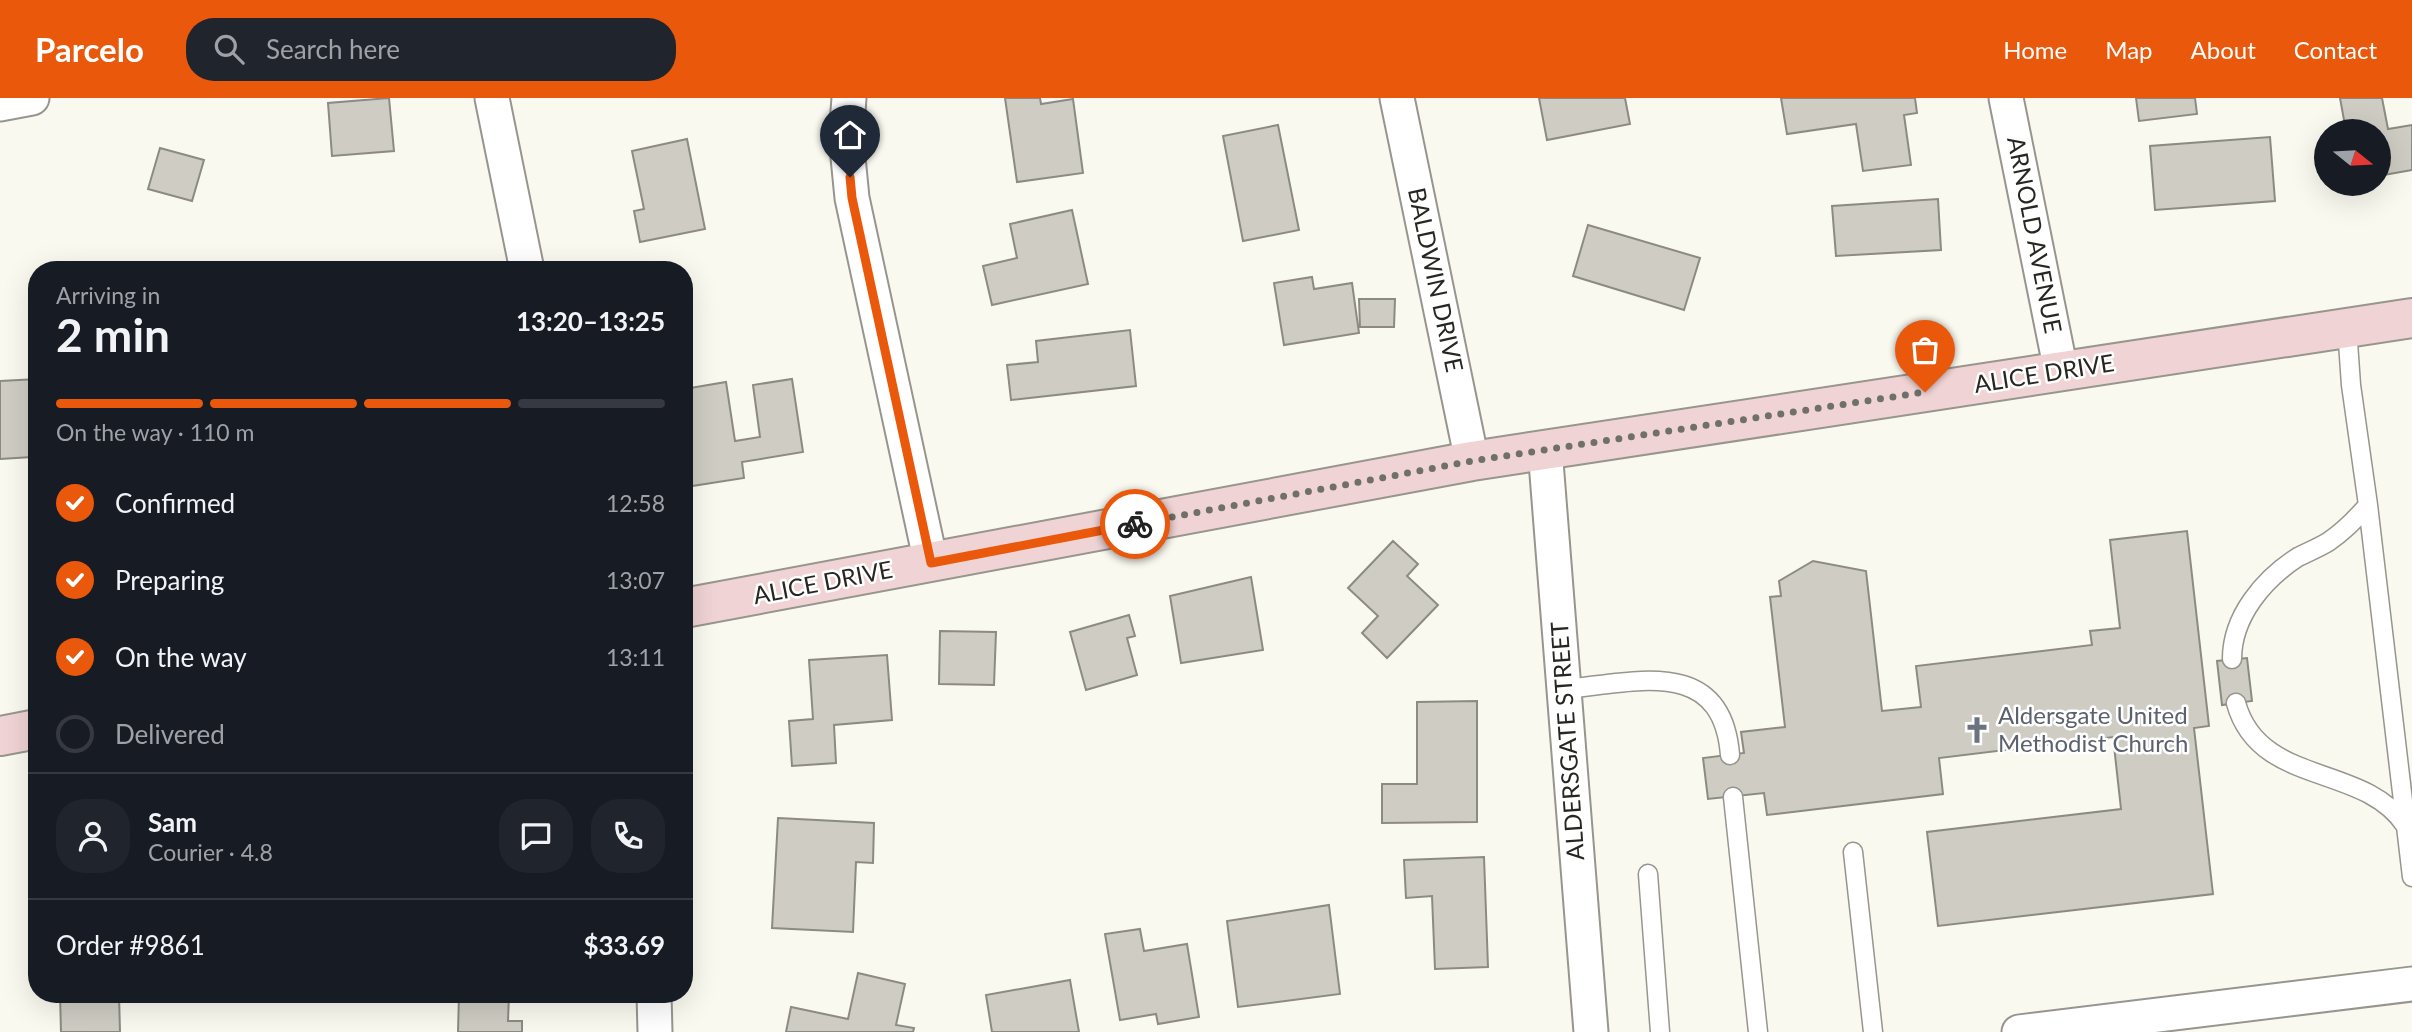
<!DOCTYPE html>
<meta charset="utf-8">
<style>
:root{--surface:#171b24;--page:#20242c;--text:#f1f3f6;--muted:#9ea1a6;--line:#363941;--accent:#ea580c}
body{margin:0;font-family:Lato,sans-serif;background:var(--page);color:var(--text);height:100vh;display:flex;flex-direction:column;font-size:26px;white-space:nowrap}
*{box-sizing:border-box;margin:0}
p{font-size:23px;color:var(--muted)}
.icon{flex:none;width:38px;height:38px;fill:none;stroke:currentColor;stroke-width:2;stroke-linecap:round;stroke-linejoin:round}
.map{position:relative;flex:1;overflow:hidden}
.panel{position:absolute;left:28px;top:163px;width:665px;height:742px;display:flex;flex-direction:column;background:var(--surface);border-radius:28px;box-shadow:0 7px 28px #0002}
.panel>*{flex:none}
.needle{width:46px;rotate:108deg}
.tools{position:absolute;left:2314px;top:21px;display:grid;gap:14px}
.tools a{display:grid;place-items:center;width:77px;height:77px;border-radius:50%;background:var(--surface);box-shadow:0 7px 28px #0002;font-size:35px}
.pin{position:absolute;display:grid;place-items:center;width:60px;height:60px;color:#fff;margin:-72px -30px;border-radius:50% 50% 50% 0;rotate:-45deg;box-shadow:0 0 7px #0007}
.pin .icon{rotate:45deg}
.courier{position:absolute;display:grid;place-items:center;width:70px;height:70px;margin:-35px;border:5px solid #ea580c;border-radius:50%;background:#fff;color:#222;box-shadow:0 2px 9px #0007}
.overview em{font-style:normal;font-weight:700}
.overview div{display:flex;flex-direction:column-reverse}
.overview{display:flex;align-items:center;justify-content:space-between;height:119px;padding:0 28px}
h1{font-size:46px;font-weight:700;line-height:52px}
.bar{display:grid;grid-template-columns:repeat(4,1fr);gap:10px 7px;align-content:center;height:84px;padding:0 28px}
.bar i{height:9px;border-radius:5px;background:var(--line)}
.bar .active{background:var(--accent)}
.bar p{grid-column:span 4}
.line{display:flex;align-items:center;gap:18px;padding:0 28px;border-top:2px solid var(--line)}
.line div{flex:1}
.round{display:grid;place-items:center;flex:none;width:74px;height:74px;border-radius:28px;background:var(--page)}
ol{padding:0 28px;list-style:none}
li{display:flex;align-items:center;gap:21px;height:77px}
li p{margin-inline-start:auto}
li .icon{padding:7px;border-radius:50%;background:var(--accent);color:#fff;stroke-width:4}
li:last-child{color:var(--muted)}
li i{width:38px;height:38px;border:4px solid var(--line);border-radius:50%}
header{display:flex;align-items:center;gap:42px;box-sizing:border-box;height:98px;padding:0 35px;background:var(--accent);color:#fff}
header strong{font-size:33px}
nav{display:flex;gap:38px;margin-inline-start:auto;font-size:24px}
.search{width:490px;height:63px;background:var(--page);display:flex;align-items:center;gap:18px;box-sizing:border-box;padding:0 24px;border-radius:28px;color:var(--muted);font-size:26px}
.map>svg:first-child{display:block}
</style>
<header>
<strong>Parcelo</strong>
<div class="search"><svg class="icon" aria-label="search" viewBox="0 0 24 24"><circle cx="10" cy="10" r="6"/><path d="M15 15l6 6"/></svg>Search here</div>
<nav><a>Home</a><a>Map</a><a>About</a><a>Contact</a></nav>
</header>
<div class="map">
<svg width="2412" height="934" viewBox="0 0 2412 934">
<rect width="100%" height="100%" fill="#faf9f0"/>
<!-- building -->
<path fill="#ceccc3" stroke="#8c8b83" stroke-width="2" d="M389 0 394 53 332 58 328 5Z
M1005 0H1040L1041 6 1073 1 1083 75 1017 84Z
M1539 0H1625L1630 26 1547 42Z
M1781 0H1915L1917 15 1904 17 1911 67 1863 73 1856 26 1787 36Z
M2136 0H2195L2197 16 2139 23Z
M2340 0H2382L2388 31 2412 27V72L2378 78V33H2346Z
M1278 27 1299 132 1243 143 1223 38Z
M2270 39 2275 103 2155 112 2150 48Z
M687 41 705 131 640 144 634 113 644 111 632 53Z
M160 50 204 62 192 103 148 91Z
M1938 101 1941 152 1836 158 1832 108Z
M1072 112 1088 186 992 207 983 168 1017 160 1010 126Z
M1588 127 1700 160 1684 212 1573 178Z
M1312 179 1314 191 1352 185 1359 235 1284 247 1274 185Z
M1359 201H1395L1394 229H1360Z
M1130 232 1136 288 1011 302 1007 267 1038 264 1036 243Z
M37 281V315L30 316 32 359 0 361V283Z
M792 281 803 354 742 364 744 380 692 388 684 339V291L726 284 735 343 760 339 753 287Z
M2187 433 2209 628 2194 630 2213 796 1938 828 1927 734 2121 711 2113 639 1939 660 1943 696 1767 717 1764 695 1708 701 1703 660 1744 655 1741 634 1785 629 1770 499 1781 498 1779 483 1813 463 1866 473 1882 613 1921 609 1916 568 2092 547 2090 533 2120 530 2110 442Z
M1393 443 1418 466 1407 478 1438 507 1387 560 1362 535 1378 518 1348 490Z
M1251 479 1263 552 1181 565 1170 498Z
M1129 517 1135 538 1127 540 1137 577 1086 592 1070 534Z
M940 533 996 534 994 587 939 586Z
M887 557 892 622 834 627 836 665 792 668 789 623 813 621 809 562Z
M2247 560 2252 603 2222 607 2217 563Z
M1477 603V724L1382 725V686H1417V604Z
M778 720 874 725 873 765 856 764 853 834 772 830Z
M1484 759 1488 869 1435 871 1432 798 1406 800 1404 762Z
M1329 807 1340 896 1238 909 1227 823Z
M1140 831 1144 853 1187 846 1199 919 1158 926 1156 916 1120 922 1105 836Z
M858 875 905 886 896 927 914 930 913 934H786L791 909 848 921Z
M1070 882 1079 934H992L986 897Z
M60 896H119L120 934H61Z
M459 896H509L508 923H522V934H458Z"/>
<g fill="none" stroke-linecap="round" stroke-linejoin="round">
<defs>
<path id="lane" d="M2347 230 2351 287 2368 407 2412 779
M2232 561C2232 518 2264 481 2298 459 2308 454 2318 450 2328 444 2343 434 2356 421 2368 407
M1564 591C1634 585 1722 557 1730 657
M2236 605C2259 689 2364 665 2405 727
M1733 699 1758 934
M1853 754 1873 934
M1648 776 1660 934"/>
<path id="street" d="M492 0 527 172
M849 0 846 39 852 100 931 465
M1397 0 1472 363
M2006 0 2061 273
M0 6 32 0
M1545 351 1591 934
M654 896 655 934
M2019 934 2412 886"/>
<path id="secondary" d="M684 510 1472 363 2412 220
M0 638 37 631"/>
</defs>
<!-- lane casing -->
<use href="#lane" stroke="#97958d" stroke-width="21"/>
<!-- street casing -->
<use href="#street" stroke="#97958d" stroke-width="37"/>
<!-- secondary casing -->
<use href="#secondary" stroke="#97958d" stroke-width="42"/>
<!-- lane -->
<use href="#lane" stroke="#fff" stroke-width="18"/>
<!-- street -->
<use href="#street" stroke="#fff" stroke-width="33"/>
<!-- secondary -->
<use href="#secondary" stroke="#f0d3d4" stroke-width="38"/>
</g>
<g fill="none" stroke-linecap="round" stroke-linejoin="round">
<!-- done -->
<path stroke="#70706a" stroke-width="7" stroke-dasharray="0 12.6" d="M1135 426 1472 363 1925 294"/>
<!-- route -->
<path stroke="#ea580c" stroke-width="9" d="M850 79 852 100 931 465 1135 426"/>
</g>
<!-- icons -->
<defs>
<symbol id="church-bare" viewBox="-9 -9 18 18"><path d="M-1.2-6h2.4v3.5h3.3v2.4h-3.3V6h-2.4V-.1h-3.3v-2.4h3.3Z" fill="#6b7280" stroke="#fff" stroke-width="2.5" paint-order="stroke"/></symbol>
</defs>
<g fill-rule="evenodd">
<use href="#church-bare" x="1958" y="613" width="38" height="38"/>
</g>
<g text-anchor="middle" stroke-width="5" stroke-linejoin="round" paint-order="stroke">
<!-- street labels -->
<g font-size="24" fill="#262622" stroke="#fff">
<text transform="translate(2034 137) rotate(79)" y="8">ARNOLD AVENUE</text>
<text transform="translate(1435 182) rotate(78)" y="8">BALDWIN DRIVE</text>
<text transform="translate(2044 276) rotate(-9)" y="8">ALICE DRIVE</text>
<text transform="translate(823 485) rotate(-11)" y="8">ALICE DRIVE</text>
<text transform="translate(1568 643) rotate(-94)" y="8">ALDERSGATE STREET</text>
</g>
<!-- worship labels -->
<g font-size="24" fill="#5b616d" stroke="#fff" text-anchor="start">
<text x="1998" y="626">Aldersgate United<tspan x="1998" dy="28">Methodist Church</tspan></text>
</g>
</g>
</svg>
<div class="tools">
<a><svg class="needle" viewBox="-14 -14 28 28"><path d="M0-13l5 13h-10z" fill="#e53935"/><path d="M0 13l5-13h-10z" fill="#9ea1a6"/></svg></a>
</div>
<div class="pin" style="left:1925px;top:294px;background:#ea580c"><svg class="icon" aria-label="bag" viewBox="0 0 24 24"><path d="M5 8h14l-1 12H6zM9 8a3 3 0 0 1 6 0"/></svg></div>
<div class="pin" style="left:850px;top:79px;background:#1f2937"><svg class="icon" aria-label="home" viewBox="0 0 24 24"><path d="M3 11l9-7 9 7M6 9v11h12V9"/></svg></div>
<div class="courier" style="left:1135px;top:426px"><svg class="icon" aria-label="bike" viewBox="0 0 24 24"><circle cx="6" cy="16" r="4"/><circle cx="18" cy="16" r="4"/><path d="M6 16l4-8h5l3 8M10 8l3 8H6M13 5h3"/></svg></div>
<section class="panel">
<div class="overview"><div><h1>2 min</h1><p>Arriving in</p></div><em>13:20–13:25</em></div>
<div class="bar"><i class="active"></i><i class="active"></i><i class="active"></i><i></i><p>On the way · 110 m</p></div>
<ol>
<li><svg class="icon" aria-label="check" viewBox="0 0 24 24"><path d="M5 12l5 5 9-10"/></svg>Confirmed<p>12:58</p></li>
<li><svg class="icon" aria-label="check" viewBox="0 0 24 24"><path d="M5 12l5 5 9-10"/></svg>Preparing<p>13:07</p></li>
<li><svg class="icon" aria-label="check" viewBox="0 0 24 24"><path d="M5 12l5 5 9-10"/></svg>On the way<p>13:11</p></li>
<li><i></i>Delivered</li>
</ol>
<div class="line" style="height:126px"><a class="round"><svg class="icon" aria-label="person" viewBox="0 0 24 24"><circle cx="12" cy="8" r="4"/><path d="M4 21q1-7 8-7t8 7"/></svg></a><div><b>Sam</b><p>Courier · 4.8</p></div><a class="round"><svg class="icon" aria-label="chat" viewBox="0 0 24 24"><path d="M4 5h16v11H9l-5 4z"/></svg></a><a class="round"><svg class="icon" aria-label="phone" viewBox="0 0 24 24"><path d="M5 4h4l2 5-3 2q2 4 5 5l2-3 5 2v4C11 20 4 13 5 4z"/></svg></a></div>
<div class="line" style="height:91px"><div>Order #9861</div><b>$33.69</b></div>
</section>
</div>
